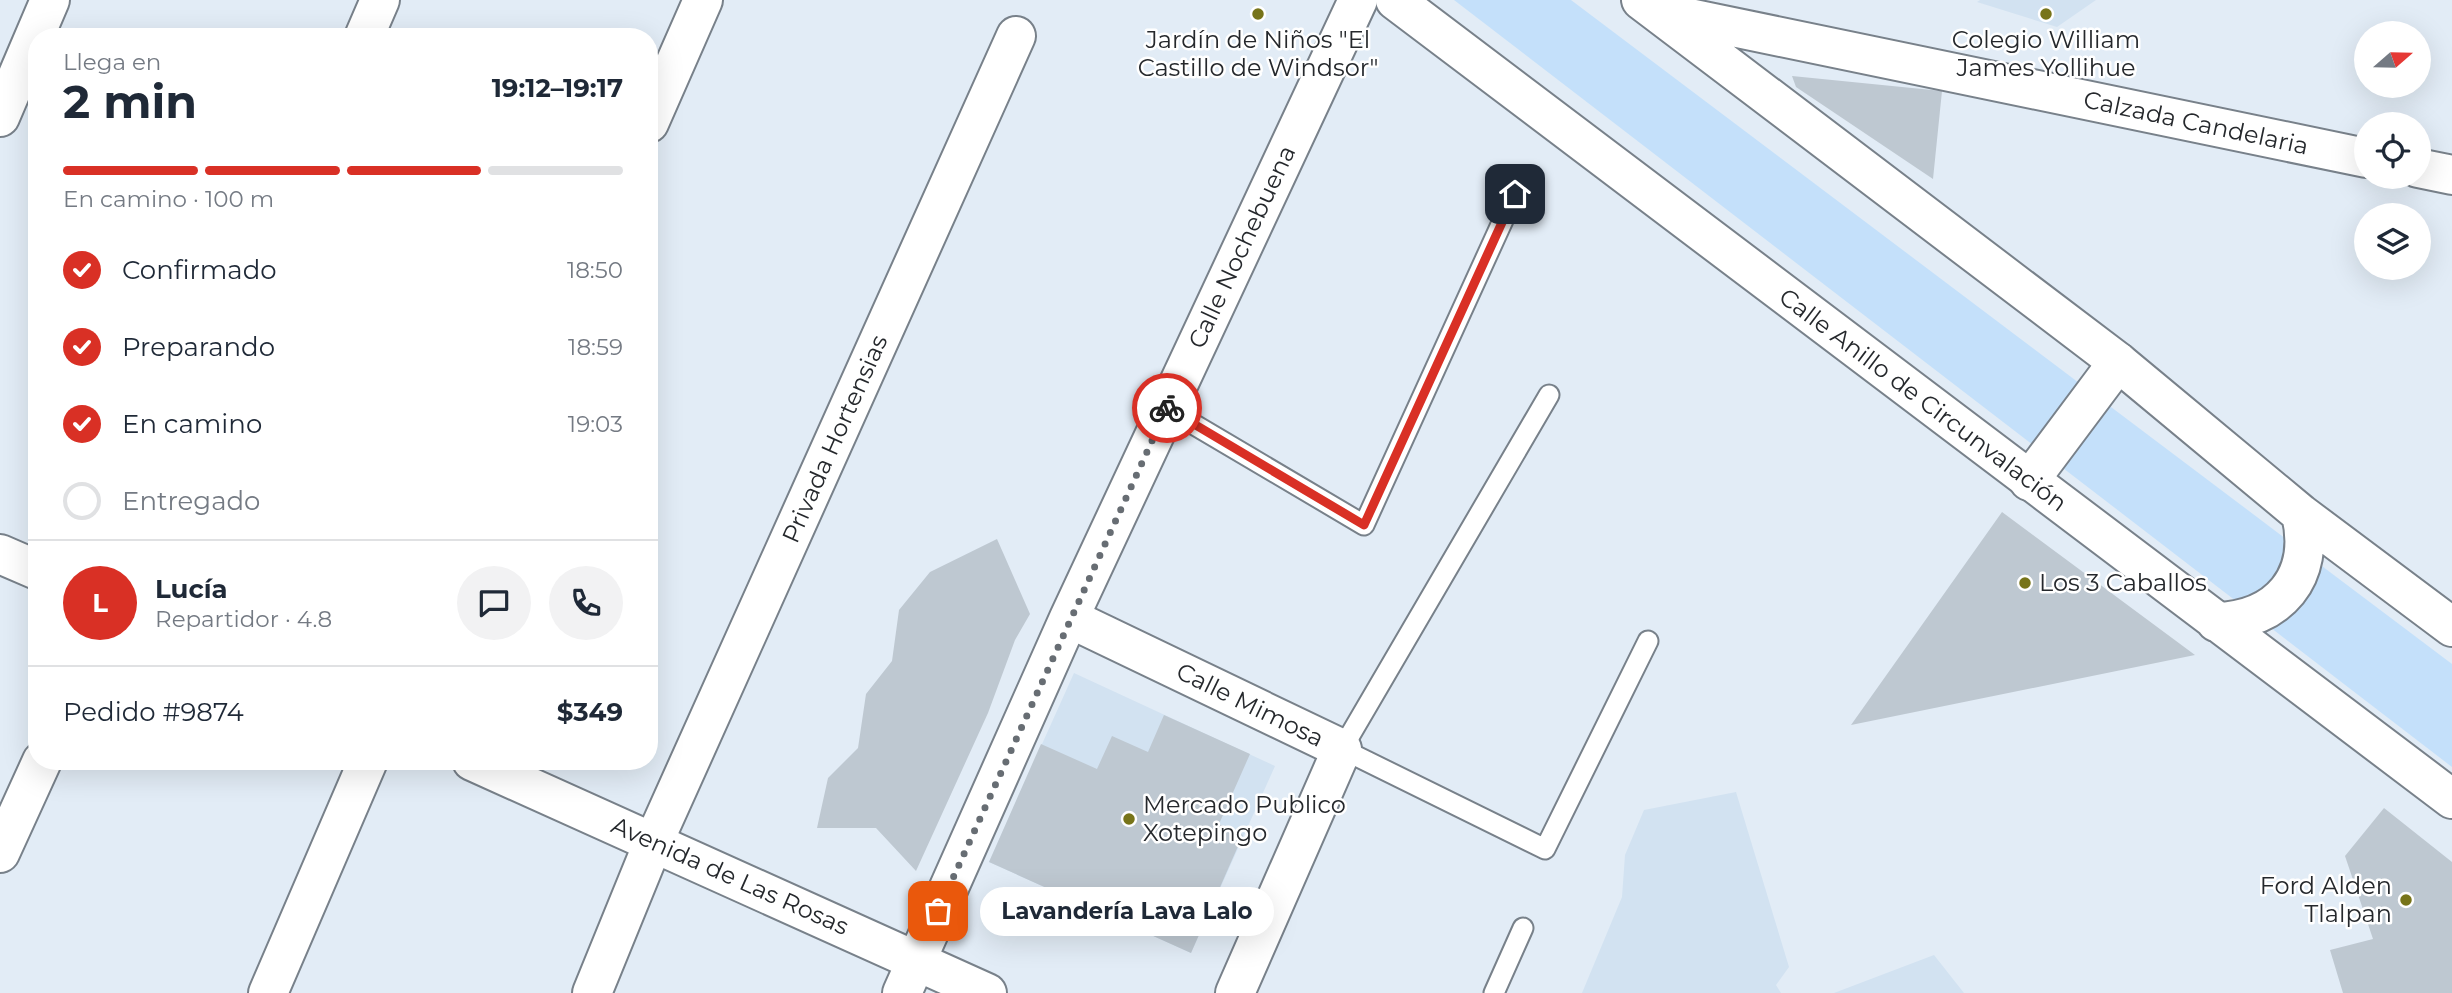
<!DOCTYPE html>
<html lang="es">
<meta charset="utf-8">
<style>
:root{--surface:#fff;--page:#f2f2f3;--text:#1f2937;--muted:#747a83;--line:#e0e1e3;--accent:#d93025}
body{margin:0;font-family:Montserrat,sans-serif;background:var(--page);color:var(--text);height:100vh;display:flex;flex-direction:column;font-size:26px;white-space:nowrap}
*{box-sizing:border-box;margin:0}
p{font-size:23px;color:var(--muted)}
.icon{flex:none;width:38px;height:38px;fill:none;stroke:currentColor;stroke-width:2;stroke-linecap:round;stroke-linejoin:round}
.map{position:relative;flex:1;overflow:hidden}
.details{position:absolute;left:28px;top:28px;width:630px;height:742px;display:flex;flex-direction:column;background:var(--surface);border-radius:28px;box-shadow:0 7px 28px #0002}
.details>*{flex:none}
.needle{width:46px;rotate:70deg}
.fabs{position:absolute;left:2354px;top:21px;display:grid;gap:14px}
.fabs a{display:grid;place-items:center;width:77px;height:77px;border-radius:50%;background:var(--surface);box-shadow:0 7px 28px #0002;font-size:35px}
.pin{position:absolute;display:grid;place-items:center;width:60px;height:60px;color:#fff;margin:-30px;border-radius:14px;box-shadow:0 4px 10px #0006}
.courier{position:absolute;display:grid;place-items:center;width:70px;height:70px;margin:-35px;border:5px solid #d93025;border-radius:50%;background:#fff;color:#222;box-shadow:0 2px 9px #0007}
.bubble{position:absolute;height:49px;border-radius:24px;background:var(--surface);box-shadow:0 7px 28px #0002;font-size:23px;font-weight:700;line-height:49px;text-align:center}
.summary em{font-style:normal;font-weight:700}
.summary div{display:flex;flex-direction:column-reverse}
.summary{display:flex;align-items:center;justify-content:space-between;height:119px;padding:0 35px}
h1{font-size:46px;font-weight:700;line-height:52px}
.bar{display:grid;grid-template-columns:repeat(4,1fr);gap:10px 7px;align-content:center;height:84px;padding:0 35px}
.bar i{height:9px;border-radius:5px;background:var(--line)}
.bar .selected{background:var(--accent)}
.bar p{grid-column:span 4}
.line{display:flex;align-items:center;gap:18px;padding:0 35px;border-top:2px solid var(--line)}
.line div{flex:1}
.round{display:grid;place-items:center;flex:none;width:74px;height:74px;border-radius:37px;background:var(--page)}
ol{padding:0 35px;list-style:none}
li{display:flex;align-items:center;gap:21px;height:77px}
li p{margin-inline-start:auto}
li .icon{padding:7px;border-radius:50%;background:var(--accent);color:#fff;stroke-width:4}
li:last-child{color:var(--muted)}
li i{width:38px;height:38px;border:4px solid var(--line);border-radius:50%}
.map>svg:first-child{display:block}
</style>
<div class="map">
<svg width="2452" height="993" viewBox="0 0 2452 993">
<rect width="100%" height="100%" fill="#e2ecf6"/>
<!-- built -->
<path fill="#d2e2f1" d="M1980 0H2096L2057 27 1977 2Z
M1074 673 1275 766 1191 953 989 862Z
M1736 792 1789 967 1776 985 1781 993H1582L1622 897 1625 855 1644 810Z
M1934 955 1964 993H1834Z"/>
<!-- green -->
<path fill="#c4e0fa" d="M1454 0H1571L2452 664V767Z"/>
<!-- building -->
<path fill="#bec8d1" d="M1792 76 1942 91 1933 179 1796 87Z
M2002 512 2195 655 1851 725Z
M997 539 1030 614 1015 640 988 713 916 871 876 828H817L828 778 858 748 866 694 892 661 899 610 930 572Z
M1164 715 1250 754 1219 824 1243 835 1191 953 989 862 1041 744 1097 769 1112 736 1148 752Z
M2384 808 2452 862V993H2343L2330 950 2373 939 2345 856Z"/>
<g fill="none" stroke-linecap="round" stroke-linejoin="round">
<defs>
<path id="lane" d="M1549 395 1342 749 1545 849 1648 641
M1166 408 1364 525 1515 194
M1494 993 1523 928"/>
<path id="street" d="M364 37 380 0
M0 117 50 0
M649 123 703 0
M2029 481 2118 362
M1069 618 1342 749 1235 993
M0 853 42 761
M268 993 368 761
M592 993 654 841 1016 36
M902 993 1069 618 1358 0"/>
<path id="secondary" d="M1395 0 2452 799
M1641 0 2118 362 2301 514 2452 627
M1665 13 2366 158
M2418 168 2452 175
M0 554 37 570
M2216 622C2279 620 2316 577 2301 514
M472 761 987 993"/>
</defs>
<!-- lane casing -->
<use href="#lane" stroke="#78818a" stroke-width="23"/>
<!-- street casing -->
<use href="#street" stroke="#78818a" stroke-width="42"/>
<!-- secondary casing -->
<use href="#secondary" stroke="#78818a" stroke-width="42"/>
<!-- lane -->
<use href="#lane" stroke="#fff" stroke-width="19"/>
<!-- street -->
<use href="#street" stroke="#fff" stroke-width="38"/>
<!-- secondary -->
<use href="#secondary" stroke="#fff" stroke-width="38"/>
</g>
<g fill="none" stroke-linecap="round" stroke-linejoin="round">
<!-- done -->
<path stroke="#676d73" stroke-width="7" stroke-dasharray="0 12.6" d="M938 911 1167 408"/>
<!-- route -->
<path stroke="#d93025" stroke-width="9" d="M1167 408 1364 525 1515 194"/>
</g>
<!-- markers -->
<g fill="#777419" stroke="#fff" stroke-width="2.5">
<circle cx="1258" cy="14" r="7"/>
<circle cx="2046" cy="14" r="7"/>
<circle cx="2025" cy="583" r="7"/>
<circle cx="1129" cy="819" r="7"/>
<circle cx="2406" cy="900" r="7"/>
</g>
<g text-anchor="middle" stroke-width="5" stroke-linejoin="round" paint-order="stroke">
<!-- poi labels -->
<g font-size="24" fill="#25282c" stroke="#fff">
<text x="1258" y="48">Jardín de Niños "El<tspan x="1258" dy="28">Castillo de Windsor"</tspan></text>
<text x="2046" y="48">Colegio William<tspan x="2046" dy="28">James Yollihue</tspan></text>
<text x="2039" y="591" text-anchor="start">Los 3 Caballos</text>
<text x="1143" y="813" text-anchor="start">Mercado Publico<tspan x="1143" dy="28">Xotepingo</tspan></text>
<text x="2392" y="894" text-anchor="end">Ford Alden<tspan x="2392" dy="28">Tlalpan</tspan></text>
</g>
<!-- street labels -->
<g font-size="24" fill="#25282c" stroke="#fff">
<text transform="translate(2196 123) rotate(12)" y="8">Calzada Candelaria</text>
<text transform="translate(1242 247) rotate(-65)" y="8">Calle Nochebuena</text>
<text transform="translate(1923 400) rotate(37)" y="8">Calle Anillo de Circunvalación</text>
<text transform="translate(835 439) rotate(-66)" y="8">Privada Hortensias</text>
<text transform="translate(1250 705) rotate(26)" y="8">Calle Mimosa</text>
<text transform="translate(730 876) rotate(24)" y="8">Avenida de Las Rosas</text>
</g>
</g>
</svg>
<div class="fabs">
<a><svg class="needle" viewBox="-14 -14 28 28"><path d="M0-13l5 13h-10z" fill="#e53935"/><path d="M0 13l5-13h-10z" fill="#747a83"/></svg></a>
<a><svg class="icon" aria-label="locate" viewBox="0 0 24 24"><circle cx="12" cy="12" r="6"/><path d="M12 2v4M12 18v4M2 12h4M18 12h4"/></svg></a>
<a><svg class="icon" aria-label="layers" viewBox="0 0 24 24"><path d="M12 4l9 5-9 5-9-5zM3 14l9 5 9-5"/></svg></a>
</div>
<div class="pin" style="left:938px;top:911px;background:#ea580c"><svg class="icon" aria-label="bag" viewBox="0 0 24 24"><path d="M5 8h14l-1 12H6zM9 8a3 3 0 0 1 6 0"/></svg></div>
<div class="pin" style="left:1515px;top:194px;background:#1f2937"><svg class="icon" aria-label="home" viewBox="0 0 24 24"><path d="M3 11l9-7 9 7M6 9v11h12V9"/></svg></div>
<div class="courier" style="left:1167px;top:408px"><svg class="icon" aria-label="bike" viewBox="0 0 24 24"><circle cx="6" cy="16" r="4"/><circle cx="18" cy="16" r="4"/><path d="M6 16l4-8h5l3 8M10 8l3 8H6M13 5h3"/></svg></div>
<div class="bubble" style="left:980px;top:887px;width:294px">Lavandería Lava Lalo</div>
<section class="details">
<div class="summary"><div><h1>2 min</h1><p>Llega en</p></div><em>19:12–19:17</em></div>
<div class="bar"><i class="selected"></i><i class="selected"></i><i class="selected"></i><i></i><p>En camino · 100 m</p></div>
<ol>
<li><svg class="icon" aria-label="check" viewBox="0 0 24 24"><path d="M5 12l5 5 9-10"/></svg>Confirmado<p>18:50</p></li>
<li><svg class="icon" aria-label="check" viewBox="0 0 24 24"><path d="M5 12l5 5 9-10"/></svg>Preparando<p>18:59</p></li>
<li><svg class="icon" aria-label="check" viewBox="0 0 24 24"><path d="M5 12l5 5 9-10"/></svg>En camino<p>19:03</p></li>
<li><i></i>Entregado</li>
</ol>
<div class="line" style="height:126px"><b class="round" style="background:var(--accent);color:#fff">L</b><div><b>Lucía</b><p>Repartidor · 4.8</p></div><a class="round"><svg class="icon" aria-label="chat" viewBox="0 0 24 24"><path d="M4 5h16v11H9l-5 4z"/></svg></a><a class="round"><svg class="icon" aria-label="phone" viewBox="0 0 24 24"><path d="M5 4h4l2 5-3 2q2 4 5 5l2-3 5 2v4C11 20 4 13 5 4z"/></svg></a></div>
<div class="line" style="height:91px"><div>Pedido #9874</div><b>$349</b></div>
</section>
</div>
